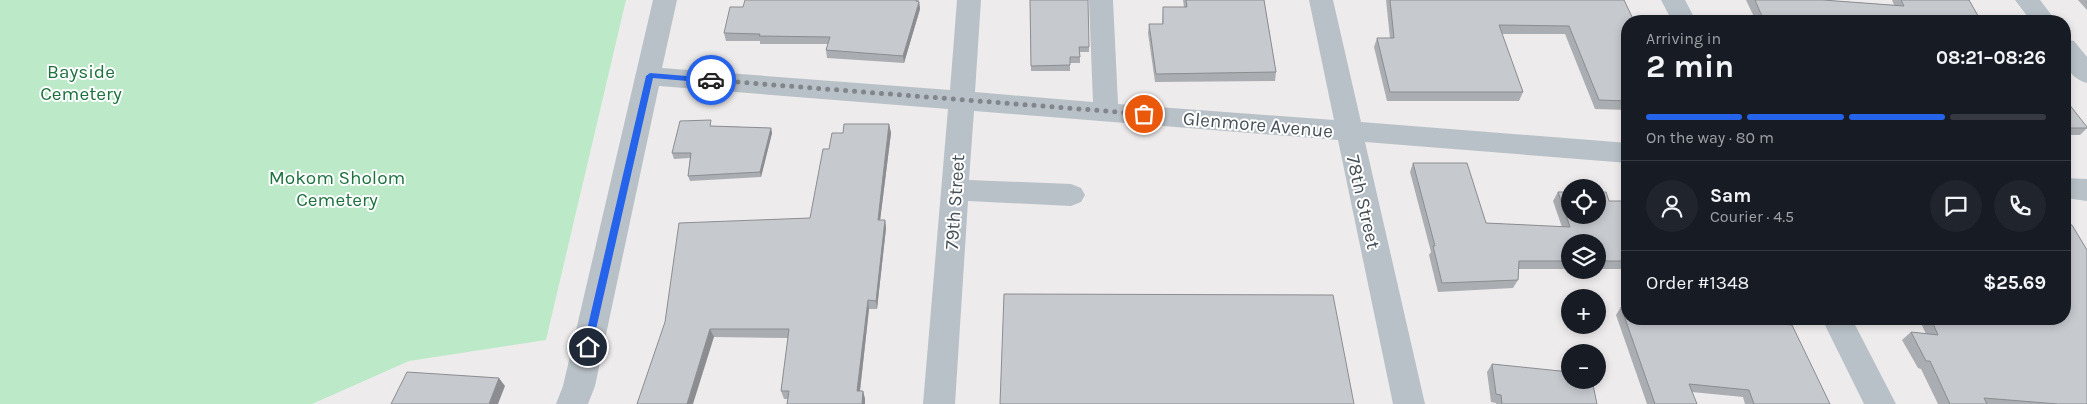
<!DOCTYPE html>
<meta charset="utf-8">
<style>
:root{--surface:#171b24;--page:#20242c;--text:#f1f3f6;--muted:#9ea1a6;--line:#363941;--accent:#2563eb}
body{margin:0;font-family:Karla,sans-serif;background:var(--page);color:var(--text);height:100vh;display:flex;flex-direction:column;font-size:19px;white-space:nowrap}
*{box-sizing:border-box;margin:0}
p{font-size:16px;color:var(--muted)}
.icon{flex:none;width:28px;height:28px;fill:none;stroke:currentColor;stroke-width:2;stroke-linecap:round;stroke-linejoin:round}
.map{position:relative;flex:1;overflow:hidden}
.drawer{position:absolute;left:1621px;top:15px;width:450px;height:310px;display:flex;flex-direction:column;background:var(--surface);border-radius:20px;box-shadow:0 2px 8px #0003}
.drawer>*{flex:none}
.buttons{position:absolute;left:1561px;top:179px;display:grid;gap:10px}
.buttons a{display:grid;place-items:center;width:45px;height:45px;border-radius:50%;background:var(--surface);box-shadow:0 2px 8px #0003;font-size:25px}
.pin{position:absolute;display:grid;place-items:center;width:42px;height:42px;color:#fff;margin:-21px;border:2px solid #fff;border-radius:50%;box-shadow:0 1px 5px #0007}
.courier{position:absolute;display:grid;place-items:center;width:50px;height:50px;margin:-25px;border:4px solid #2563eb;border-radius:50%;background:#fff;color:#222;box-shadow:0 1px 6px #0007}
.overview em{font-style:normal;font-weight:700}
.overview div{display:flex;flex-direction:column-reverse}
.overview{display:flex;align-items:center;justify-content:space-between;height:85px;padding:0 25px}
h1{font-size:32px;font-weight:700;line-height:38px}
.bar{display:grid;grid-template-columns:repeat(4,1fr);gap:8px 5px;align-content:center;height:60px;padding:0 25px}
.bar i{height:6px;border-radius:4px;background:var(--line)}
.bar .active{background:var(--accent)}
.bar p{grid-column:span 4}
.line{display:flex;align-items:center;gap:12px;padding:0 25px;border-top:1px solid var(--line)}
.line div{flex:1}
.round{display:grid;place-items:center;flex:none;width:52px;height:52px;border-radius:26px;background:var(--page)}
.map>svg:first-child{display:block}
</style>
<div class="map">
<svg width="2087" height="404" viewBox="0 0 2087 404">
<rect width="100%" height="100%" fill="#eeebec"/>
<!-- green -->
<path fill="#bceac9" d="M0 0H626L546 340 409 361 312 404H0Z"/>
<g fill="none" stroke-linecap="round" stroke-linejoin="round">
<!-- minor -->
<path fill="#b8c1c7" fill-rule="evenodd" d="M653 0H677L662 68 950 90 957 0H981L975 92 1093 102 1089 0H1113L1118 104 1334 120 1309 0H1333L1361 122 1628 143V163L1365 142 1425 404H1393L1338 140 974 111 969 180 1071 184 1081 188 1085 195 1081 202 1071 206 968 201 955 404H923L948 109 659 86 595 386 588 404H556L563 386Z
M1661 0H1685L1696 21H1672Z
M2015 0H2040L2056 21H2031Z
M2065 39 2074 41 2087 57V83C2064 76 2065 59 2065 39Z
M2065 178 2087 179V201L2065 198Z
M1822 319H1852L1896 404H1864Z"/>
</g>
<!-- wall -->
<path fill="#aaadb1" d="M919 0 920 9 904 63 827 58 826 50 828 44H760V41H726L724 33 743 7Z
M1030 0 1089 47V52H1080V63H1070V71H1031Z
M1183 0H1264L1276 72 1275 81 1155 82 1148 33 1149 24H1162L1163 7H1184Z
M1386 0H1624L1628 21V110L1595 109 1565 34H1502L1523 92 1519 101H1387L1374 47 1377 38H1390Z
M1746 0H1823L1894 5 1892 0H1969L1981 21H1756Z
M2078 0H2087V10Z
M2065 99 2087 128 2080 135H2065Z
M889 124 891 133 880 220H885L886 228 877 309H869L860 391H863L865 399V404H787L788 399H784L781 391 788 338 714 337 637 404 810 218 843 133Z
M713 126 771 128 772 133 761 177 690 181 688 176 690 158 674 159 672 153Z
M1413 163 1486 223 1562 227 1553 201 1558 192 1609 201H1628V269H1600L1598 263V242H1570V268L1569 269H1519L1518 280 1513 288 1438 292 1429 255 1431 252 1410 172Z
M1621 307 1830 404H1745L1743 397 1692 392 1697 404H1647L1616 315Z
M1919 319H2065L2087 404H1938L1921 369 1918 368 1902 340 1911 332 1926 334Z
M1492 364 1597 404H1496V403L1491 402 1487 372Z"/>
<!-- shaded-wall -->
<path fill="#8b8d90" d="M919 2 920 9 904 63 903 56Z
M889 124 891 133 879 229 878 220Z
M771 128 772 133 761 177 760 172Z
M885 220 886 228 877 309 876 301Z
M868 300 869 309 859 399 857 391Z
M710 329 714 337 693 404H687Z
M499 378 505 386 498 404H489Z
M863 391 865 399V404H862Z"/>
<!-- building -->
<path fill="#c6c9ce" stroke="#8b8d90" d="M745 0H916V1L919 2 903 56 826 50 830 37 759 36 760 34 724 33 730 7H743Z
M1030 0H1088L1089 47H1079L1080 57H1070V65L1031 66Z
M1186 0H1264L1276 72 1156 74 1149 24H1163V7H1187Z
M1390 0H1624L1634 21H1628V101L1599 100 1569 26 1499 25 1523 92H1390L1377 38H1394Z
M1755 0H1823L1904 6 1901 0H1969L1981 21H1764Z
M2065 99 2087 127V128H2065Z
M711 120 710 126 771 128 760 172 688 176 691 153H672L680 121Z
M844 124H889L878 220H885L876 301 868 300 857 391H863L862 404H787L789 391H781L789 329H710L687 404H637L665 322 679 223 810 218 823 149H829L832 133H843Z
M1413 163H1467L1486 223 1570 227 1558 192H1570V215H1598V192H1606L1609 201H1628V261H1606L1601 248 1598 249V242H1570V261H1519L1518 280 1442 283 1433 246H1435Z
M2065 224 2072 225 2087 250V404H2058L1984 398 1987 404H1950L1930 361H1926L1911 332 1938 335 1931 319H2065Z
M1004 294 1333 295 1354 404H1000Z
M1621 307 1628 308V319H1725L1792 325 1830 404H1754L1749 390 1689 384 1697 404H1655Z
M1492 364 1570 372V380H1592L1597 404H1502L1501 395 1496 394Z
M407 372 499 378 489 404H391Z"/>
<!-- route -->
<path fill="#2563eb" d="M650 73 711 78 714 80 711 83 653 78 592 347 588 351 583 347 646 76Z"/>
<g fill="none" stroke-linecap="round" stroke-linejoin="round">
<!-- done -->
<path stroke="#80868b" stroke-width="5" stroke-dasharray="0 9" d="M711 80 1144 114"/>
</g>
<g text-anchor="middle" stroke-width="4" stroke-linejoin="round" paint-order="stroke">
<!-- park labels -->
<g font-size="19" fill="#1d7240" stroke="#fff">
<text x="81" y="78">Bayside<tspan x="81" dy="22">Cemetery</tspan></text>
<text x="337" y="184">Mokom Sholom<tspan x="337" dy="22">Cemetery</tspan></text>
</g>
<!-- street labels -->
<g font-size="19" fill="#455057" stroke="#fff">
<text transform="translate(1258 124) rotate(5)" y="7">Glenmore Avenue</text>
<text transform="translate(954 202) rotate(-86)" y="7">79th Street</text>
<text transform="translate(1364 202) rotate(77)" y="7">78th Street</text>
</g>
</g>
</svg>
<div class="buttons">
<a><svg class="icon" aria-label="locate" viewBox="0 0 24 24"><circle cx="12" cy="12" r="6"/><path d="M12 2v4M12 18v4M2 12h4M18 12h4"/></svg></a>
<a><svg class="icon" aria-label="layers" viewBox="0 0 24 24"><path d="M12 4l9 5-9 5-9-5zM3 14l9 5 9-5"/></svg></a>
<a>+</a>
<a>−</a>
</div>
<div class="pin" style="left:1144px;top:114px;background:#ea580c"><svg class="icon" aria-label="bag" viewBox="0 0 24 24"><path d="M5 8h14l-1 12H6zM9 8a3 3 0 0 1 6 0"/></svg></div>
<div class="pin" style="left:588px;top:347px;background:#1f2937"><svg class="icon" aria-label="home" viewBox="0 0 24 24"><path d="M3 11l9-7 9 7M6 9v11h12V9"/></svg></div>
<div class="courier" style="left:711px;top:80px"><svg class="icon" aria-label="car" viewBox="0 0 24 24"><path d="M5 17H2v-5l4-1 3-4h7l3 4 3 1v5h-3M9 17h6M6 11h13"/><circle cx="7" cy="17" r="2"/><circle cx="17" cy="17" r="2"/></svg></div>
<section class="drawer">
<div class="overview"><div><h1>2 min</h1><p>Arriving in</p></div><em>08:21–08:26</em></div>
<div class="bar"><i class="active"></i><i class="active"></i><i class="active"></i><i></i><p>On the way · 80 m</p></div>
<div class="line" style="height:90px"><a class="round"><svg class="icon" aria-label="person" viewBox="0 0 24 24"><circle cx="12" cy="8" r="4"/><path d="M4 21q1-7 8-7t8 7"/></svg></a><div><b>Sam</b><p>Courier · 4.5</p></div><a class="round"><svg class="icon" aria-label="chat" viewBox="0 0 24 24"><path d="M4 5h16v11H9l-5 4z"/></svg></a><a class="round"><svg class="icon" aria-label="phone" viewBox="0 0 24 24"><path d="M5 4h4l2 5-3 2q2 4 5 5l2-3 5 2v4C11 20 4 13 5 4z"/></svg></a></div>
<div class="line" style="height:65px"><div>Order #1348</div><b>$25.69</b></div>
</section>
</div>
